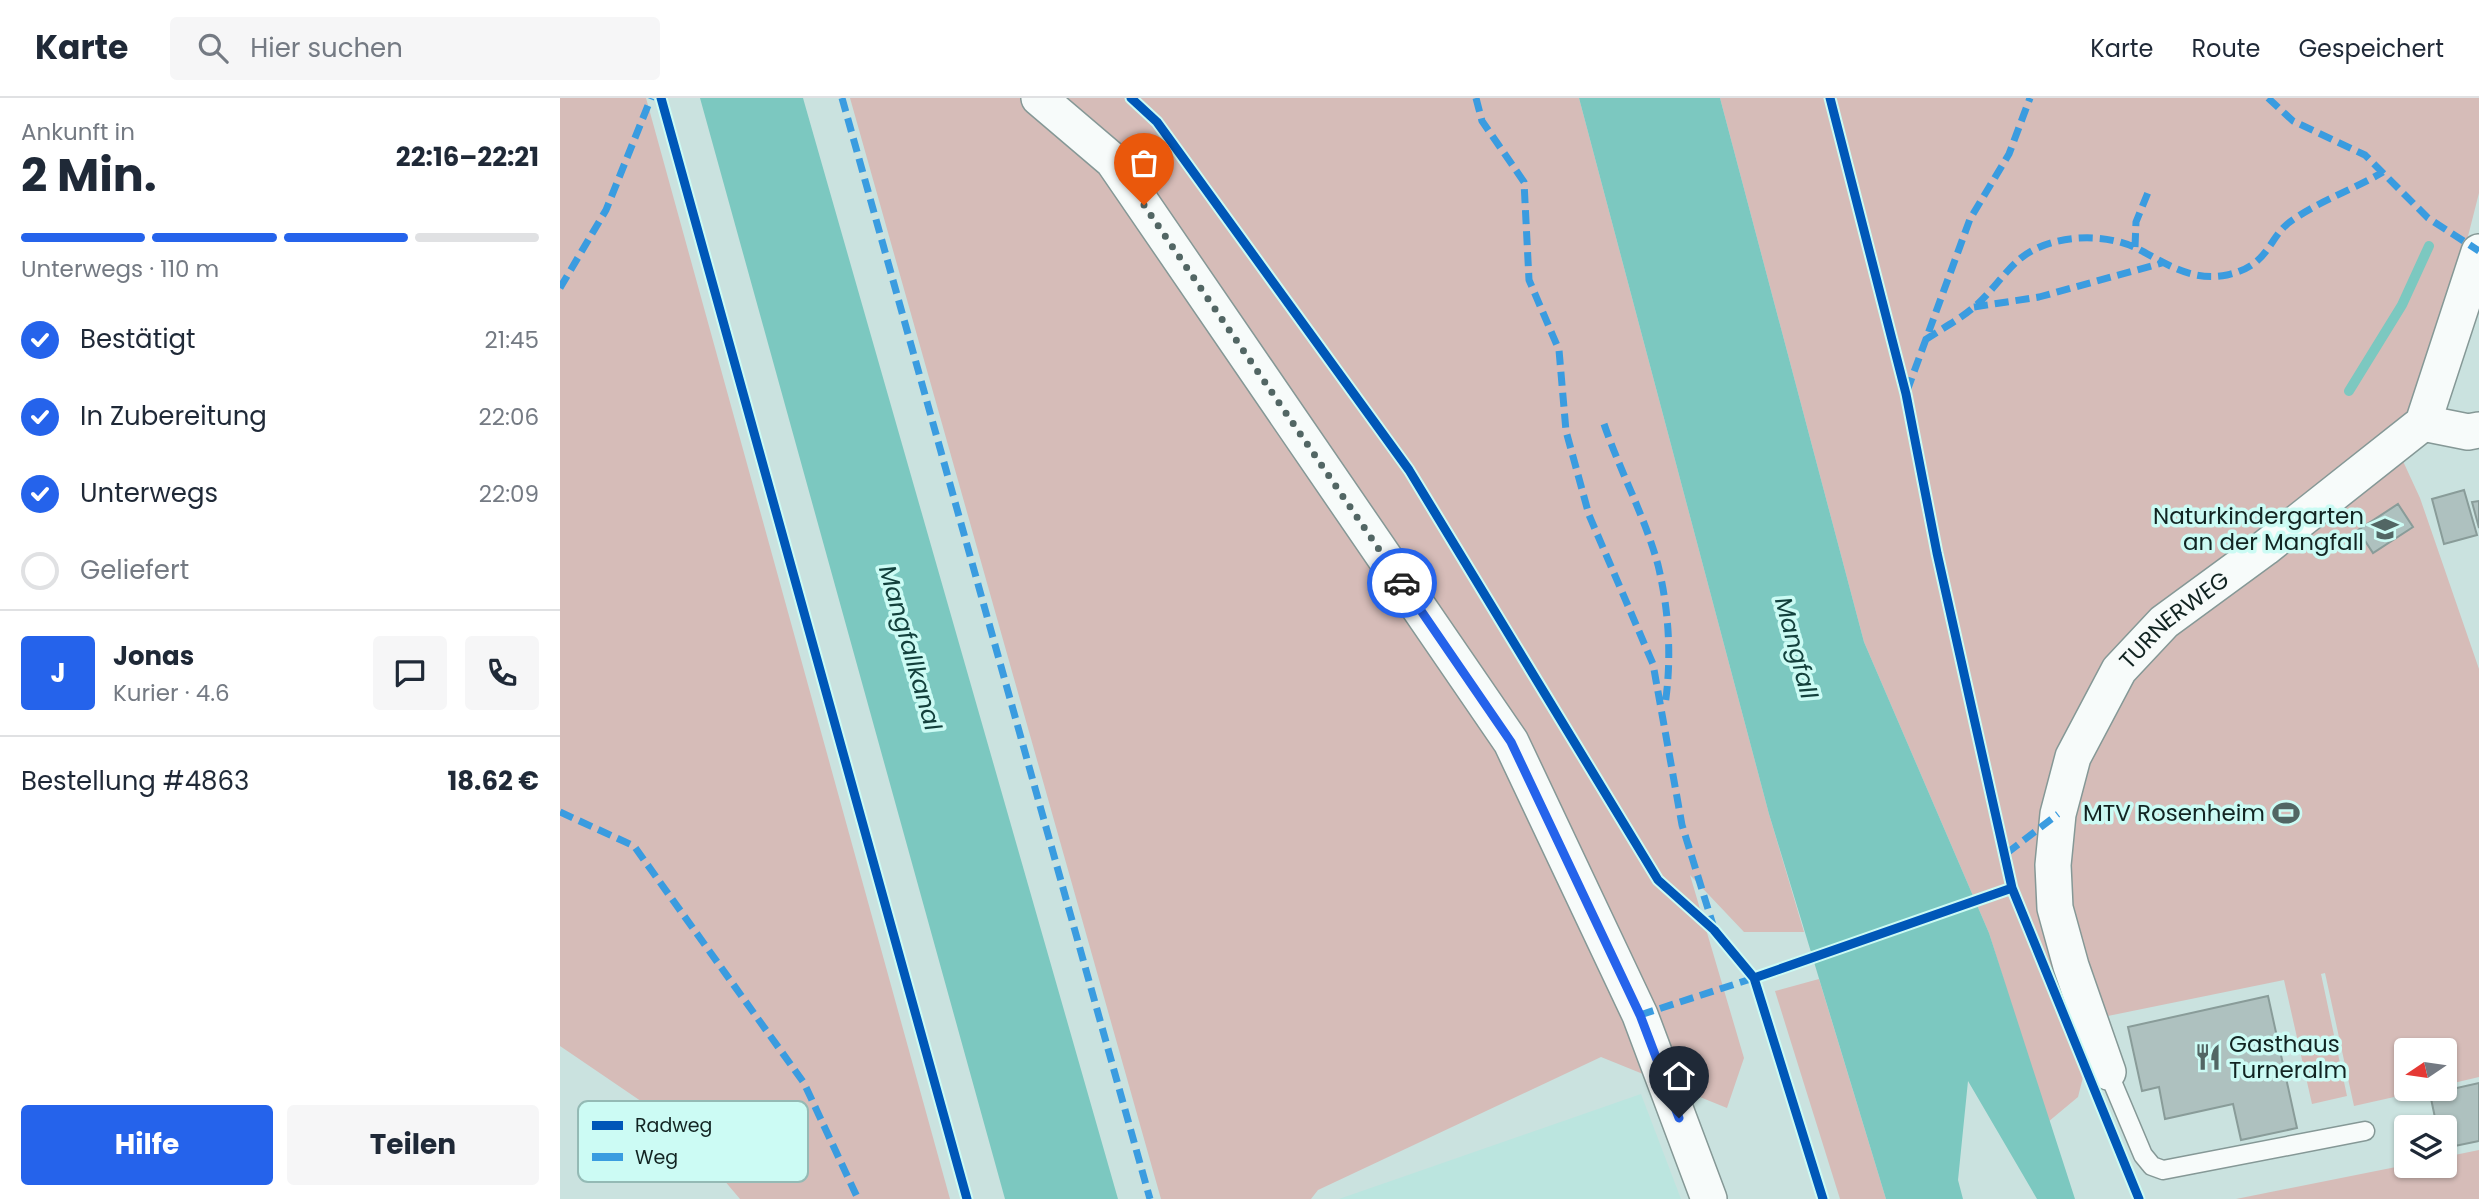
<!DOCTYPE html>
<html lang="de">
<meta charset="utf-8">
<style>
:root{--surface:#fff;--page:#f6f6f7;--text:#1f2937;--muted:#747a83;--line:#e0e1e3;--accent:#2563eb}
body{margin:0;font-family:Poppins,sans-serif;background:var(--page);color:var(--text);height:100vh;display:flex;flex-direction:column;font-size:26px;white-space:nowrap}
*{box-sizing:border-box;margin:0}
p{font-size:23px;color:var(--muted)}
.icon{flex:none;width:38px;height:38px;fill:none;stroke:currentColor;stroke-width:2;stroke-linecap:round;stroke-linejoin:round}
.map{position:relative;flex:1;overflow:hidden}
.side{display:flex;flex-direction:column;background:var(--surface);width:560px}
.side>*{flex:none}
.needle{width:46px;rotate:257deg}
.fabs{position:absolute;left:1834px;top:940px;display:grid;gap:14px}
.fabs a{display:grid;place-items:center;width:63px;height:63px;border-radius:7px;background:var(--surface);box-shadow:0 2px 5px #0004;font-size:35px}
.pin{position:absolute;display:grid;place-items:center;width:60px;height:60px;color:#fff;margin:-72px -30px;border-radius:50% 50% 50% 0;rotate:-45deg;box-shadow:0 0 7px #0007}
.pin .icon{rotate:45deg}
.courier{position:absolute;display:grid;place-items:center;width:70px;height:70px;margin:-35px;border:5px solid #2563eb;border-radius:50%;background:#fff;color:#222;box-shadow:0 2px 9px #0007}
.overview em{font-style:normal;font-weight:700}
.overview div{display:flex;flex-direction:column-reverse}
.overview{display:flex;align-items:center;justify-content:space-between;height:119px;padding:0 21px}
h1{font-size:46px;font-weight:700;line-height:52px}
.bar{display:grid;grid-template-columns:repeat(4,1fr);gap:10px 7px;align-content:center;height:84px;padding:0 21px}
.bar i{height:9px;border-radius:5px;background:var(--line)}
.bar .on{background:var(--accent)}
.bar p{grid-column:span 4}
.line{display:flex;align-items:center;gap:18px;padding:0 21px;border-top:2px solid var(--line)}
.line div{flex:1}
.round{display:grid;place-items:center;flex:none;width:74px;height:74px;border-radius:7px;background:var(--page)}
ol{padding:0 21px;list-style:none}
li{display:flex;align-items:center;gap:21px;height:77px}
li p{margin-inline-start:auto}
li .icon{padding:7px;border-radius:50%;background:var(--accent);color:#fff;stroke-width:4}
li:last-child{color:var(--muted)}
li i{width:38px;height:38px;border:4px solid var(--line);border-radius:50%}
.action{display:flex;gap:14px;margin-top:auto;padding:14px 21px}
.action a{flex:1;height:80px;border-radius:7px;background:var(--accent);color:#fff;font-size:28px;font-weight:700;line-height:80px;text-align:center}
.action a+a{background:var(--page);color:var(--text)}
header{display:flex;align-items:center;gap:42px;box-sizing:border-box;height:98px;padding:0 35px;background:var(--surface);border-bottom:2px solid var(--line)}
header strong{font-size:33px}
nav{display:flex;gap:38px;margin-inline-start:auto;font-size:24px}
.search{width:490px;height:63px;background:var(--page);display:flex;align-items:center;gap:18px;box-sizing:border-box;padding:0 24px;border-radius:7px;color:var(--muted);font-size:26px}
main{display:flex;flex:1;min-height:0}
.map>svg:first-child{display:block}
</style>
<header>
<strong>Karte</strong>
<div class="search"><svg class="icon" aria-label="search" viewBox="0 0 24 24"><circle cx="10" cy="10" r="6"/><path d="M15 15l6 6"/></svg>Hier suchen</div>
<nav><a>Karte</a><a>Route</a><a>Gespeichert</a></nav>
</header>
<main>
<section class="side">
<div class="overview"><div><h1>2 Min.</h1><p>Ankunft in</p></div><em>22:16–22:21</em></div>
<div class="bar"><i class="on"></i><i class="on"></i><i class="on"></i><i></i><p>Unterwegs · 110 m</p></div>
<ol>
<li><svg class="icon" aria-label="check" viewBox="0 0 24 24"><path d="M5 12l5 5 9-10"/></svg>Bestätigt<p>21:45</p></li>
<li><svg class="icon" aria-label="check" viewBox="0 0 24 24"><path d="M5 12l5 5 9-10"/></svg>In Zubereitung<p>22:06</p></li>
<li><svg class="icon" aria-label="check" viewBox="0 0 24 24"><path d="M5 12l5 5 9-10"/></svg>Unterwegs<p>22:09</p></li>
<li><i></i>Geliefert</li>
</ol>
<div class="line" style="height:126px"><b class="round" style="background:var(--accent);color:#fff">J</b><div><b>Jonas</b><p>Kurier · 4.6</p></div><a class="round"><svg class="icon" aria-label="chat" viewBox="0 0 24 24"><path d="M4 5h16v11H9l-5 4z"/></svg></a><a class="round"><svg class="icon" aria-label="phone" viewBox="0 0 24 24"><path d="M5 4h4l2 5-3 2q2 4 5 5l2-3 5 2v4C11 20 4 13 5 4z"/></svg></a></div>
<div class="line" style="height:91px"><div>Bestellung #4863</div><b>18.62 €</b></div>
<div class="action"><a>Hilfe</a><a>Teilen</a></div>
</section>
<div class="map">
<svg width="1919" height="1101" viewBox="0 0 1919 1101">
<rect width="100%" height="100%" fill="#cae2df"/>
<!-- built -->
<path fill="#bbe5df" d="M1081 996 1121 1101H779Z"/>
<!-- green -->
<path fill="#d6bcb8" d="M0 0H86L390 1101H180L119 1029 0 948Z
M290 0H1019L1209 716 1244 834H1184L1130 777 1184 960 1167 1010 1041 959 758 1092 751 1101H601Z
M1160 0H1919V95L1862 319 1842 361 1860 400 1919 571V979L1885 987V952H1846V990L1870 991 1794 1008 1765 875 1761 876 1787 998 1752 1006 1724 882 1538 920 1518 999 1488 1024 1429 835 1304 544Z
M1259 881 1326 1101H1280L1215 893Z
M1919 1052V1101H1676L1846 1067 1885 1068V1059Z"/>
<!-- water -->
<path fill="#7cc8c0" d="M140 0H243L558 1101H445Z
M1019 0H1160L1304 544 1429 835 1515 1101H1477L1408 983 1398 1082 1403 1101H1326L1209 716Z"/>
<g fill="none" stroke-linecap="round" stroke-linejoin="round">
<!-- stream -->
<path stroke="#7cc8c0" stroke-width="10" d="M1789 293 1842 207 1869 148"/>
</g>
<!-- building -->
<path fill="#aec1bf" stroke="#899c99" stroke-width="2" d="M1904 392 1917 437 1884 446 1872 401Z
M1919 403V430L1912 404Z
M1838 406 1853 429 1813 455 1798 432Z
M1708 898 1737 1030 1681 1042 1673 1006 1605 1021 1599 989 1582 993 1568 929Z
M1919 985V1043L1885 1050V1029H1877L1870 996Z"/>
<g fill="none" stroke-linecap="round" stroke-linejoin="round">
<defs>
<path id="service" d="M1548 974 1583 1057 1592 1068 1603 1072 1805 1033"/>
<g id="minor">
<path d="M479 0 553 63 951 644 1080 917 1149 1101"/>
<path d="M1863 325 1908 334 1919 332"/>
<path id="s1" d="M1548 974 1511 868 1495 810 1493 767 1498 716 1513 659 1559 572 1604 524 1705 450 1863 325 1919 154"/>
</g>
</defs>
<!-- service casing -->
<use href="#service" stroke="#859896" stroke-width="21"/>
<!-- minor casing -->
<use href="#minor" stroke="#859896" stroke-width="38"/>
<!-- service -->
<use href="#service" stroke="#f7fbfa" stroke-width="18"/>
<!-- minor -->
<use href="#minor" stroke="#f7fbfa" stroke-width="35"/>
<!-- quiet -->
<path stroke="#3a9ce0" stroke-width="7" stroke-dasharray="14 7" stroke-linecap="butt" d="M282 0 590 1101
M916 0 922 23 964 84 969 182 999 252 1006 333 1029 417 1093 566 1122 727 1153 827
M1708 0 1733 23 1805 57 1868 120 1919 153
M1575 149 1576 124 1589 92
M0 190 46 112 91 0
M1414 209 1479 199 1602 165
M1365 242C1381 231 1399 222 1414 209 1431 195 1444 174 1461 160 1491 136 1545 134 1578 151 1607 166 1632 184 1667 177 1712 167 1707 138 1734 121 1762 102 1794 91 1823 74
M1347 293 1410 121 1449 56 1470 0
M1044 326C1060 373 1085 419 1098 467 1109 512 1112 561 1105 607
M0 714 74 748 244 985 298 1101
M1447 755 1498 716
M1080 917 1200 878"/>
<defs>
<path id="cycleway" d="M101 0 407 1101
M571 0 597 24 849 372 1098 782 1154 832 1194 880 1263 1101
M1270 0 1346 296 1377 455 1452 790 1579 1101
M1194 880 1452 790"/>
</defs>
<!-- cycleway casing -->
<use href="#cycleway" stroke="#ccfbf4" stroke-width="13"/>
<!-- cycleway -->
<use href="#cycleway" stroke="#0057b8" stroke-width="9"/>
</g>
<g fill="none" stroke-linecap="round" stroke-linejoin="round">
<!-- done -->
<path stroke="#526664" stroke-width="7" stroke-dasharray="0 12.6" d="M584 107 842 485"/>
<!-- route -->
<path stroke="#2563eb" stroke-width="9" d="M842 485 951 644 1080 917 1119 1020"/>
</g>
<!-- icons -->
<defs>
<symbol id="school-bare" viewBox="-9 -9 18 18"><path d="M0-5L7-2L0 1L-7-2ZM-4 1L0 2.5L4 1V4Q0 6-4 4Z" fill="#526664" stroke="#ccfbf4" stroke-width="2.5" paint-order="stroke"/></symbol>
<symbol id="stadium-bare" viewBox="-9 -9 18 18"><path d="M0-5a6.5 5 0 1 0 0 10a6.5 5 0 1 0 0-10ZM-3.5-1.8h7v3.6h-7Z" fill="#526664" stroke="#ccfbf4" stroke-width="2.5" paint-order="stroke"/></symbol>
<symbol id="restaurant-bare" viewBox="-9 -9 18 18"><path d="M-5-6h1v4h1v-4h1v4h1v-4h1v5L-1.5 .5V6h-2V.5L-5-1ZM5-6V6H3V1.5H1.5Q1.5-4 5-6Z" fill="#526664" stroke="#ccfbf4" stroke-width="2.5" paint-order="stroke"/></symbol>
</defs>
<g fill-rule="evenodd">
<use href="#school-bare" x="1806" y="412" width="38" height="38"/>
<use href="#stadium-bare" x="1707" y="696" width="38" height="38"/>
<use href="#restaurant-bare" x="1629" y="940" width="38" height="38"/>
</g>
<g text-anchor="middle" stroke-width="7" stroke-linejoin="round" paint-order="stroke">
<!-- poi labels -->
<g font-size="23" fill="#122422" stroke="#ccfbf4" text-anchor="end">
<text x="1804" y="426">Naturkindergarten<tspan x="1804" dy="26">an der Mangfall</tspan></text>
<text x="1705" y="723">MTV Rosenheim</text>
<text x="1669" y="954" text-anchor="start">Gasthaus<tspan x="1669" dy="26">Turneralm</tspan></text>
</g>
<!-- street labels -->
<g font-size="23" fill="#122422" stroke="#ccfbf4">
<text dy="8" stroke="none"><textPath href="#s1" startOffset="499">TURNERWEG</textPath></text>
</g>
<!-- water labels -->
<g font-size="24" font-style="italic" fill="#13403c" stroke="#ccfbf4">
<text transform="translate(350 550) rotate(74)" y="8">Mangfallkanal</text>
<text transform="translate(1236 550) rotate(75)" y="8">Mangfall</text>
</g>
</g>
<!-- legend -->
<rect x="18" y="1003" width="230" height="81" rx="10" fill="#ccfbf4" stroke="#94bab5" stroke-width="2"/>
<rect x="32" y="1023" width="31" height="9" fill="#0057b8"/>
<rect x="32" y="1055" width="31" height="8" fill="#3a9ce0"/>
<g font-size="19" fill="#122422">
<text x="75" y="1034">Radweg</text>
<text x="75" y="1066">Weg</text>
</g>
</svg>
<div class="fabs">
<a><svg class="needle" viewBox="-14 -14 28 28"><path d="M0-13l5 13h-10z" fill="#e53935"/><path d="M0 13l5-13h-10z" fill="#747a83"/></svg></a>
<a><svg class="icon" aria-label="layers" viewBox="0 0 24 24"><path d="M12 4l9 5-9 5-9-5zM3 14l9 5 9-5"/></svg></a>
</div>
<div class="pin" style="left:584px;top:107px;background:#ea580c"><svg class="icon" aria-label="bag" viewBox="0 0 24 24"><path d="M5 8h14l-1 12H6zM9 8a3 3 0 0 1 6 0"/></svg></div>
<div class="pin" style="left:1119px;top:1020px;background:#1f2937"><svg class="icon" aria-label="home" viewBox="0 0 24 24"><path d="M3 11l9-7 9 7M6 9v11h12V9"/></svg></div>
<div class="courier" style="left:842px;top:485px"><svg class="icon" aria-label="car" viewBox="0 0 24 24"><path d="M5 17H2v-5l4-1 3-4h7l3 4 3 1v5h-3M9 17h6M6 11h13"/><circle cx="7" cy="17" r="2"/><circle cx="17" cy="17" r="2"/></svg></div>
</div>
</main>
